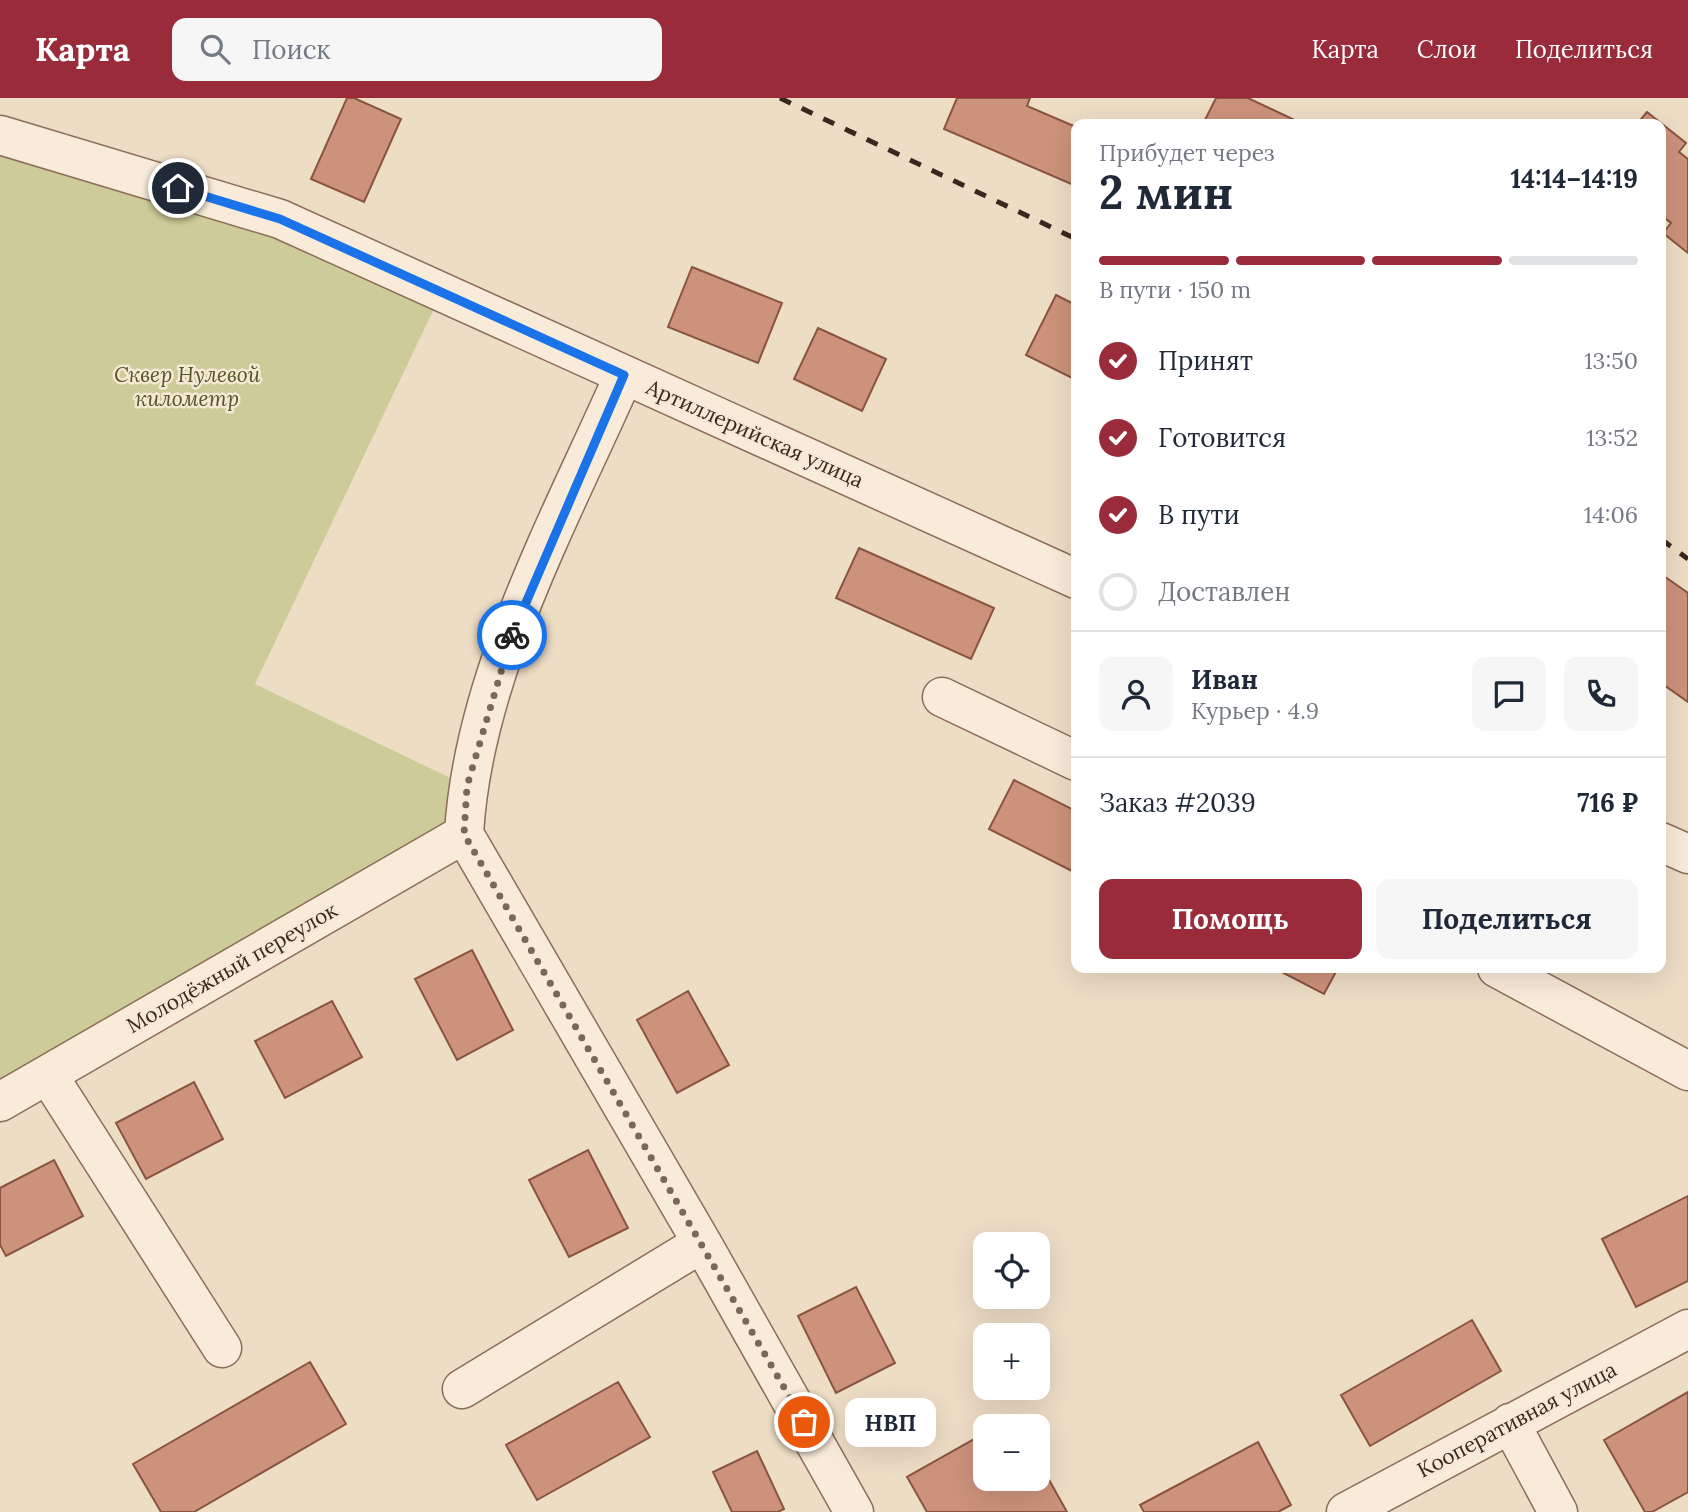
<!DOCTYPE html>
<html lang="ru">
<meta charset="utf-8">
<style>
:root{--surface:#fff;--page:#f6f6f7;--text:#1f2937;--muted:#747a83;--line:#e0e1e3;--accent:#992b3b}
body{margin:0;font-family:Lora,serif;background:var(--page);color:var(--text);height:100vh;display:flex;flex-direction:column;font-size:26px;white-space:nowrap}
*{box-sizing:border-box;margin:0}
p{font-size:23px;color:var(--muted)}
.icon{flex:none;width:38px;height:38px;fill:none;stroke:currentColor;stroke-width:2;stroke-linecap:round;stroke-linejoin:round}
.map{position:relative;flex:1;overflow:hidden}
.sheet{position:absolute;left:1071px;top:21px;width:595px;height:854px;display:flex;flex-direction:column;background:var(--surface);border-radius:14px;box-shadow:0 7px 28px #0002}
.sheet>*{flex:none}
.tools{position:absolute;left:973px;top:1134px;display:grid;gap:14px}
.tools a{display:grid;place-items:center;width:77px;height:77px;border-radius:14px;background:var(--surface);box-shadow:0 7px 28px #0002;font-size:35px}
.pin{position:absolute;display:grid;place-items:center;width:60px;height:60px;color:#fff;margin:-30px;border:4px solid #fff;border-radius:50%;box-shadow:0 2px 7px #0007}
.courier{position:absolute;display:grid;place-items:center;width:70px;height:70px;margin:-35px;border:5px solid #1a73e8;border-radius:50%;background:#fff;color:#222;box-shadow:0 2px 9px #0007}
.bubble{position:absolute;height:49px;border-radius:14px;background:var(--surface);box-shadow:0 7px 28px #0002;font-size:23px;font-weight:800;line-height:49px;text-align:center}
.summary em{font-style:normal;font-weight:800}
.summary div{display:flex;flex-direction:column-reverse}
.summary{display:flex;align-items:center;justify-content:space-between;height:119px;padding:0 28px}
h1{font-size:46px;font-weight:800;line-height:52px}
.bar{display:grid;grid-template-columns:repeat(4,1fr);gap:10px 7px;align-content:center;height:84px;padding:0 28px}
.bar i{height:9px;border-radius:5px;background:var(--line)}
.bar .current{background:var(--accent)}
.bar p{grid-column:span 4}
.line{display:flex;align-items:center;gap:18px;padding:0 28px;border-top:2px solid var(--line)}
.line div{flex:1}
.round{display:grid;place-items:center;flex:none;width:74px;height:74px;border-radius:14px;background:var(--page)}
ol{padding:0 28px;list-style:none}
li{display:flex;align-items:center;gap:21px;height:77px}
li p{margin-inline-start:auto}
li .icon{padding:7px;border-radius:50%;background:var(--accent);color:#fff;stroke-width:4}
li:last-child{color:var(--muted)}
li i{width:38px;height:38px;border:4px solid var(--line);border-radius:50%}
.action{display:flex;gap:14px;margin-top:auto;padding:14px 28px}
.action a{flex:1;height:80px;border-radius:14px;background:var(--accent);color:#fff;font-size:28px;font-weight:800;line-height:80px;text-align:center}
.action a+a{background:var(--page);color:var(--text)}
header{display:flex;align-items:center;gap:42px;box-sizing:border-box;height:98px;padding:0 35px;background:var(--accent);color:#fff}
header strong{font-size:33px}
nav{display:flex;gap:38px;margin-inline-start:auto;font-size:24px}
.search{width:490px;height:63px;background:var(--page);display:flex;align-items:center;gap:18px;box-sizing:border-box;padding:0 24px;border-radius:14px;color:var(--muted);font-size:26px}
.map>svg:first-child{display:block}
</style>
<header>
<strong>Карта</strong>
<div class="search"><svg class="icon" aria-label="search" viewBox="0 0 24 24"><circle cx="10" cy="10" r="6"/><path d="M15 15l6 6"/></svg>Поиск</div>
<nav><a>Карта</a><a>Слои</a><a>Поделиться</a></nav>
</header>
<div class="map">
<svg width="1688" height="1414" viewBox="0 0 1688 1414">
<rect width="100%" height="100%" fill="#eeddc5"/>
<!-- green -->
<path fill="#cdcc99" d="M0 37 442 194 255 586 467 688 464 736 0 1004Z"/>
<!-- building -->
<path fill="#cd927b" stroke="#895441" stroke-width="2" d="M347 0H354L401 21 364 104 311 81Z
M957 0H1030L1027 8 1076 29V88L944 31Z
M1216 0H1248L1303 26H1203Z
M1647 14 1686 45 1679 54 1688 61V155L1663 135 1671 125 1661 117V26H1637Z
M692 169 782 205 758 265 668 229Z
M1056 197 1076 207V282L1026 257Z
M818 230 886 261 862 313 794 281Z
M859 450 994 510 971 561 836 500Z
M1661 476 1688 495V604L1661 585Z
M1014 682 1076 713V775L989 731Z
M472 852 513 932 457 962 415 881Z
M1274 870H1338L1324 896Z
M688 893 729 967 677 995 637 922Z
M332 903 362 959 285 1000 255 943Z
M194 984 223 1041 146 1081 116 1025Z
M588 1052 628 1130 569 1159 529 1082Z
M54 1062 83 1118 6 1158 0 1147V1090Z
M1688 1098V1183L1636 1209 1602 1141Z
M856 1189 895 1265 836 1295 798 1218Z
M1472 1222 1501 1273 1370 1348 1341 1297Z
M310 1264 346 1326 194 1414H161L133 1366Z
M618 1284 650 1339 537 1402 506 1347Z
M1688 1294V1394L1652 1414H1645L1604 1342Z
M985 1335V1381H1038V1362L1067 1414H927L907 1379Z
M1258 1344 1291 1407 1278 1414H1144L1140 1407Z
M757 1353 784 1411 778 1414H732L713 1374Z"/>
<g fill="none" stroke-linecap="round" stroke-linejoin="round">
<defs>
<path id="minor" d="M0 37 280 121 1076 481
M624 277C561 420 473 578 464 736L702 1145 854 1414
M942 599 1076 663
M1661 744 1688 756
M1497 870 1688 973
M48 977 222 1250
M0 1004 464 736
M462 1291 702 1145
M1510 1325 1558 1414
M1346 1414 1688 1231"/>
</defs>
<!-- minor casing -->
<use href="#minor" stroke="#8a6e5b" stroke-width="41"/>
<!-- minor -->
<use href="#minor" stroke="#f9ebd9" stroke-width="38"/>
<!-- rail -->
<path stroke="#3a281f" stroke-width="5" stroke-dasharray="12 12" stroke-linecap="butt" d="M780 0 1076 141
M1661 441 1688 461"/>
</g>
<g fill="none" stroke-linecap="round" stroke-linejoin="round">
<!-- done -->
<path stroke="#796759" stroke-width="7" stroke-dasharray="0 12.6" d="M512 537 467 688 464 736 804 1324"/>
<!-- route -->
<path stroke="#1a73e8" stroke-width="9" d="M178 90 280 121 624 277 512 537"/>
</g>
<g text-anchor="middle" stroke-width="5" stroke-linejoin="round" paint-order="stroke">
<!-- park labels -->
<g font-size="21" font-style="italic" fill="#515626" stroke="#f6e8d5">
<text x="187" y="284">Сквер Нулевой<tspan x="187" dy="24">километр</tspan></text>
</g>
<!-- street labels -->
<g font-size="21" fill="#3a281f" stroke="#f6e8d5">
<text transform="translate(755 336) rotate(24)" y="7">Артиллерийская улица</text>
<text transform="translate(232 870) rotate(-30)" y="7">Молодёжный переулок</text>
<text transform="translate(1517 1322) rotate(-28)" y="7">Кооперативная улица</text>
</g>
</g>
</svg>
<div class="tools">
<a><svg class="icon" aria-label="locate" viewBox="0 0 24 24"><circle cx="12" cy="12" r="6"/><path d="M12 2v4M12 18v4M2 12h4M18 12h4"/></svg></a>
<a>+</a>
<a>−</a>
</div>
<div class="pin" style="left:804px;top:1324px;background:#ea580c"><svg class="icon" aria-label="bag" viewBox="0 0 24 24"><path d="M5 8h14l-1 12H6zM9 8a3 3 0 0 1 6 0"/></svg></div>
<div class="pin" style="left:178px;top:90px;background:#1f2937"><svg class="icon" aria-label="home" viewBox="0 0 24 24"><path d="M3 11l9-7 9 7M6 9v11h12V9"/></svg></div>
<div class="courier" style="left:512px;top:537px"><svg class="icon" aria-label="bike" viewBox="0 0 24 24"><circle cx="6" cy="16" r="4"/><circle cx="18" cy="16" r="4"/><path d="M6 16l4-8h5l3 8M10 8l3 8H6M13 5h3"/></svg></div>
<div class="bubble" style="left:845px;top:1300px;width:91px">НВП</div>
<section class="sheet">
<div class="summary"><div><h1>2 мин</h1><p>Прибудет через</p></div><em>14:14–14:19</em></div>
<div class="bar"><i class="current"></i><i class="current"></i><i class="current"></i><i></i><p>В пути · 150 m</p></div>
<ol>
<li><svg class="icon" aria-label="check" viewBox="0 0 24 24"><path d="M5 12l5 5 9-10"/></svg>Принят<p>13:50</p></li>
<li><svg class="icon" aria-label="check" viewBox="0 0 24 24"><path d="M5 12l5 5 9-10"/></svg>Готовится<p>13:52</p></li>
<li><svg class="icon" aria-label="check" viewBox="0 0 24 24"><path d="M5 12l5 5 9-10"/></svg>В пути<p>14:06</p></li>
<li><i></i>Доставлен</li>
</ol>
<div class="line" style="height:126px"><a class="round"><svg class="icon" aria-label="person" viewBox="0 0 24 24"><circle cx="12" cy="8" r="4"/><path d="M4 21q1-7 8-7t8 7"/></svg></a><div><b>Иван</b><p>Курьер · 4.9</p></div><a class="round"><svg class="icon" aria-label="chat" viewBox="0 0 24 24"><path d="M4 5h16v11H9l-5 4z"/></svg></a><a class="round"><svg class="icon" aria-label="phone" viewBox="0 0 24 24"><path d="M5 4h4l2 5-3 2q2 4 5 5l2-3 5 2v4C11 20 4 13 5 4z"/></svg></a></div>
<div class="line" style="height:91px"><div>Заказ #2039</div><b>716 ₽</b></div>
<div class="action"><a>Помощь</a><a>Поделиться</a></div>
</section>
</div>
